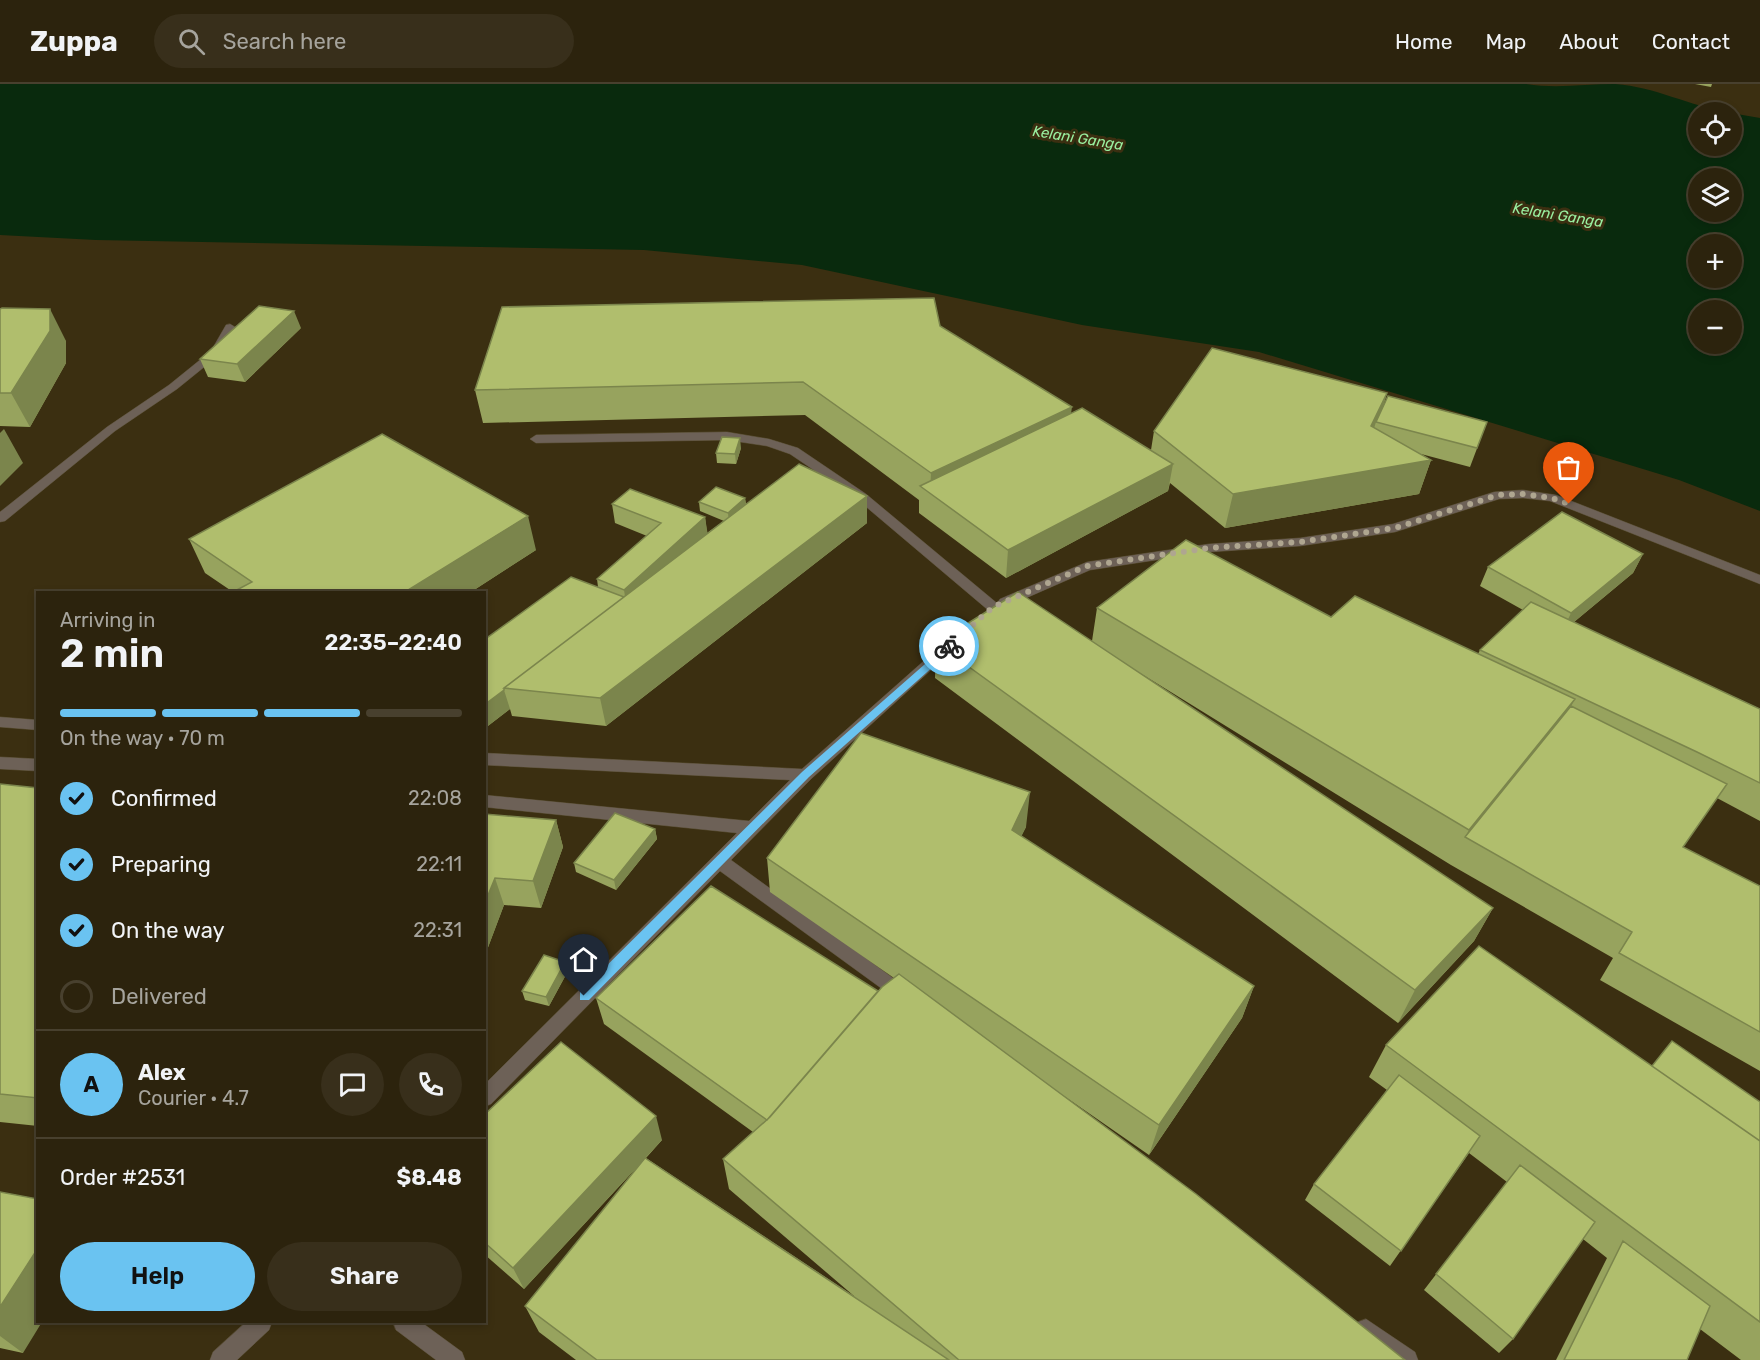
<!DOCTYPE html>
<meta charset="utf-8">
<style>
:root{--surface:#2c230d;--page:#382f1b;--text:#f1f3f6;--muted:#a6a49d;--line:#48402e;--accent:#6ac3f1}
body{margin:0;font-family:Rubik,sans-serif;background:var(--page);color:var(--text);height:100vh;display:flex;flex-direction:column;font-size:22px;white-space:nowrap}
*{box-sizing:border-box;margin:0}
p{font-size:20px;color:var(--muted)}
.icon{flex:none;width:33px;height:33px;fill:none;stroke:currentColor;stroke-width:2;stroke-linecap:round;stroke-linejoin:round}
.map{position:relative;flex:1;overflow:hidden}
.panel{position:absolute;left:36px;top:507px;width:450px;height:732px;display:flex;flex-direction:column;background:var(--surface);border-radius:0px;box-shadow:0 3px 9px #0003,0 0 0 2px var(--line)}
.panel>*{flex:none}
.fabs{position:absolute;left:1688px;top:18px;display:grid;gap:12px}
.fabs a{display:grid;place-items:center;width:54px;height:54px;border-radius:50%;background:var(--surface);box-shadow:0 3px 9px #0003,0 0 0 2px var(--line);font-size:30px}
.pin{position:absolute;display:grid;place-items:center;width:51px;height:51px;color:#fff;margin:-62px -26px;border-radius:50% 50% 50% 0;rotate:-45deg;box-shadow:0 0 6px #0007}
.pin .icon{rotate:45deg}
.courier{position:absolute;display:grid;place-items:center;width:60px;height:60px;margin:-30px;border:4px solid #6ac3f1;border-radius:50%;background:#fff;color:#222;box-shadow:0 2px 8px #0007}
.overview em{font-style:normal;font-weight:600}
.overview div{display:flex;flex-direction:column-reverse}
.overview{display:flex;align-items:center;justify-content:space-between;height:102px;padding:0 24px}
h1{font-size:39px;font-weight:600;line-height:45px}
.bar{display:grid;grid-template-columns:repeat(4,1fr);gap:9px 6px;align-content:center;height:72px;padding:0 24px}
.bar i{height:8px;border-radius:4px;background:var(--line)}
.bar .selected{background:var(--accent)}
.bar p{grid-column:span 4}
.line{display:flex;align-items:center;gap:15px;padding:0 24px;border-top:2px solid var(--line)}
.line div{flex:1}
.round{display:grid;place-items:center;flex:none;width:63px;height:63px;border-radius:32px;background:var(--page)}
ol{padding:0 24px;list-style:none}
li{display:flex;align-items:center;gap:18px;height:66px}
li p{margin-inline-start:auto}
li .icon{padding:6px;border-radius:50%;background:var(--accent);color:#111;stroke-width:4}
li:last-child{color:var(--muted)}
li i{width:33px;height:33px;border:3px solid var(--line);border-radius:50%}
.cta{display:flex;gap:12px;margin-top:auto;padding:12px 24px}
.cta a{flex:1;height:69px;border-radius:36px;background:var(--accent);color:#111;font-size:24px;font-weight:600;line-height:69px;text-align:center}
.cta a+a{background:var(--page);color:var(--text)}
header{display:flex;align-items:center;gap:36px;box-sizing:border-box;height:84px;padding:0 30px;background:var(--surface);border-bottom:2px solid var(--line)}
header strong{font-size:28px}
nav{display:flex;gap:33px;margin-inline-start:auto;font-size:21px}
.search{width:420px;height:54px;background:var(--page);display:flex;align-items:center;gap:15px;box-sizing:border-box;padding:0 21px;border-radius:33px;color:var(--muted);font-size:22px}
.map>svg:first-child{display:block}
</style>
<header>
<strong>Zuppa</strong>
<div class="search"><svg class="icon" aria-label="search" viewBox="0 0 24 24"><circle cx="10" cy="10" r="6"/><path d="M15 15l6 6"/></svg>Search here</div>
<nav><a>Home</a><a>Map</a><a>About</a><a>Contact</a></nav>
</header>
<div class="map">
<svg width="1760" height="1276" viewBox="0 0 1760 1276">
<rect width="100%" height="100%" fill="#3b2f11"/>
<!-- water -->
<path fill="#092a0d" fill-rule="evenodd" d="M0 0H1526C1556 5 1585 0 1615 0 1656 3 1689 22 1728 28H1698V62H1731V29L1760 34V427L1679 396 1259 268 1082 241 802 181 644 166 96 156 0 151ZM1698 94H1731V128H1698ZM1698 160H1731V194H1698ZM1698 226H1731V260H1698Z"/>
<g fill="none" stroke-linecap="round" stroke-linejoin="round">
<defs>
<path id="minor" d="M230 240 235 243 219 271 177 305 115 347 5 437 0 438V428L107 343 169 301 211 267 226 241Z
M727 348 769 355 798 364 866 410 998 520 1000 523 998 526H988L858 416 790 370 767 362 727 356 536 359 530 355 536 351Z
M1523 406 1556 411 1760 491V500L1550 417 1523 414 1499 415 1395 448 1300 462 1209 468 1090 486 1010 521H1000L998 518 1000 515 1087 478 1209 460 1300 454 1393 440 1494 408Z
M949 557 956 562 954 565 811 695 731 776 908 905 911 910 908 915 902 918 896 915 720 787 491 1020 484 1023V1001L737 749 484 723V711L749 737 790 696 484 681V669L802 685 944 559Z
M0 633 38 636V646L0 643Z
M0 673 38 675V687L0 685Z
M1366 1235 1415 1268 1418 1276H1389L1358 1254 1355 1246 1358 1238Z
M246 1238H272L269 1246 237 1276H210L213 1268Z
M393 1238H421L462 1268 465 1276H436L396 1246Z"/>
</defs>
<!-- minor casing -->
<use href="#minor" stroke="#574c30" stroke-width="1"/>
<!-- minor -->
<use href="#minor" fill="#6d6157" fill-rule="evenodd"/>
</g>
<!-- wall -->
<path fill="#97a35e" d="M1695 0H1712L1711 3Z
M0 225 66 257V279L30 343 0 342Z
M940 242 1071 329 1151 366 1154 347 1387 309 1383 323 1487 338 1470 383 1421 370 1431 376 1419 410 1225 444 1170 399 1168 407 1006 494 919 429V416L805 331 483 339 475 306Z
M301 244 245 298 208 293 200 275Z
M741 364 736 380 717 379 716 369Z
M867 412V439L606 642 512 632 510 625 484 645V556L598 503 597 495 647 452 615 439 612 420 705 433 707 449 724 437 700 427 699 418 745 414 746 420Z
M189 455 536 466 471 508H233L205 489Z
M1643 470 1633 489 1574 538 1760 625V737L1717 714 1683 763 1760 802V987L1600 896 1613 874 1451 781 1140 589 1493 824 1474 857 1398 939 935 594 936 559 1092 557 1097 524 1331 533 1478 570 1480 566 1523 526 1480 502 1488 483Z
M0 700 38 704V1042L0 1038Z
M484 730 556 736 563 763 541 824 504 821 484 874Z
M1026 743 1021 752 1254 902 1242 934 1149 1071 1064 1012 1405 1276H576L539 1248 525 1222 639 1081 524 1205 484 1170V1031L662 1056 646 1074 854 1212 729 1105 723 1075 753 1048 604 940 596 914 878 907 894 894 770 808 767 774Z
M655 745 657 755 616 806 576 788 574 779Z
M568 887 549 922 525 916 522 907Z
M1672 957 1760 1018V1276H1741L1700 1245 1687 1276H1556L1607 1174 1583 1155 1513 1255 1499 1269 1424 1206 1507 1098 1469 1069 1390 1182 1305 1116 1314 1100 1387 1006 1369 993 1386 961 1652 982Z
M0 1108 23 1269 0 1264Z"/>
<!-- shaded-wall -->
<path fill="#7b854c" d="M50 225 66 257V279L30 343 11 309Z
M294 227 301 244 245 298 237 280Z
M1387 309 1378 339 1376 338 1370 357 1371 342Z
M1072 323 1067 356 930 409 931 389Z
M4 345 23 379 0 402V349Z
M740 354 741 364 736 380 735 370Z
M1431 376 1419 410 1225 444 1233 410Z
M1173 380 1168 407 1006 494 1008 466Z
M867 412V439L606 642 600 614Z
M745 414 746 424 729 439 728 429Z
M528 432 536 466 471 508H405Z
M705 433 708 452 627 525 624 506Z
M1643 470 1633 489 1562 548 1571 529Z
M504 606 510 625 484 645V621Z
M1575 615 1556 650 1465 753 1469 746Z
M1030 708 1026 743 1008 780 1012 746Z
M556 736 563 763 541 824 533 797Z
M655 745 657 755 616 806 614 796Z
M495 794 504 821 484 874V821Z
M1493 824 1474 857 1398 939 1415 906Z
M565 878 568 887 549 922 546 913Z
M1254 902 1242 934 1149 1071 1159 1041Z
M656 1032 662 1056 524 1205 513 1184Z
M38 1164V1238H42L23 1269 0 1252V1223Z"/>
<!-- building -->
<path fill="#b0be6d" stroke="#7b854c" stroke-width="1.5" d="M934 214 940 242 1072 323 931 389 803 298 475 306 502 223Z
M259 222 294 227 237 280 200 275Z
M2 224 50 225V247L11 309H0V225Z
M1212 264 1387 309 1371 342 1431 376 1233 410 1154 347Z
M1388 312 1487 338 1477 364 1376 338Z
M1082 324 1173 380 1008 466 920 402Z
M382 350 528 432 405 508H233L252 498 189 455Z
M722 353 740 354 735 370 716 369Z
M799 380 867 412 600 614 504 604Z
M716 403 745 414 728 429 699 418Z
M630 405 705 433 624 506 597 495 661 439 612 420Z
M1562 428 1643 470 1571 529 1488 483Z
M1186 456 1331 533 1355 512 1575 615 1469 746 1097 524Z
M571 493 624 513 504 604V606L484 621V556Z
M1018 508 1493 824 1415 906 936 559Z
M1531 518 1760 625V699L1697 668 1480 566Z
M1571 622 1727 700 1683 763 1760 802V948L1619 869 1632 848 1465 753Z
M861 649 1030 708 1012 746 1254 902 1159 1041 767 774Z
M0 700 38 704V1014L0 1010Z
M615 729 655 745 614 796 574 779Z
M484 730 556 736 533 797 495 794 484 821Z
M711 802 878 907 767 1036 596 914Z
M1479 862 1760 1057V1238L1386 961Z
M544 871 565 878 546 913 522 907Z
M899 890 1196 1110 1405 1276H959L723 1075 770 1033 882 903Z
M1672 957 1760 1018V1057L1652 982Z
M561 958 656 1032 513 1184 484 1158V1031Z
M1399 991 1480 1052 1401 1167 1314 1100Z
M645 1074 949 1276H597L525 1222Z
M1520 1081 1595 1138 1513 1255 1436 1190Z
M0 1108 38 1115V1164L0 1223Z
M1623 1157 1710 1222 1687 1276H1564Z"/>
<!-- route -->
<path fill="#6ac3f1" d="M949 559 953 560V565L809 693 589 916H580V908L802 688Z"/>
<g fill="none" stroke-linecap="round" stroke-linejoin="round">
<!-- done -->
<path stroke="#afa690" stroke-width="6" stroke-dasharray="0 10.8" d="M949 562 993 523 1087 482 1209 464 1300 458 1395 444 1498 411 1523 410 1552 414 1569 420"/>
</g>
<g text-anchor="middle" stroke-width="6" stroke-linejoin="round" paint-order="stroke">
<!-- far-water labels -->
<g font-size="15" font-style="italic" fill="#99ee9f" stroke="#3b2f11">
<text transform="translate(1078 54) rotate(9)" y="5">Kelani Ganga</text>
<text transform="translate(1558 131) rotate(9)" y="5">Kelani Ganga</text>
</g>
</g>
</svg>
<div class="fabs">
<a><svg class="icon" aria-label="locate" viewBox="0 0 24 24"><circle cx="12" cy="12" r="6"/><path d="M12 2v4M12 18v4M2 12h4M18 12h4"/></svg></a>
<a><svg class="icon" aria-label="layers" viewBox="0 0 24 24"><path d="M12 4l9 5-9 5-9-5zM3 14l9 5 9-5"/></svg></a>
<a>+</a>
<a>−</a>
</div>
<div class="pin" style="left:1569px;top:420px;background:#ea580c"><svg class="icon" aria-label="bag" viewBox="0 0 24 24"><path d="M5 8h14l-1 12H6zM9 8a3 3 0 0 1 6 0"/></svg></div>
<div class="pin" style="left:584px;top:912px;background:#1f2937"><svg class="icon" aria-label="home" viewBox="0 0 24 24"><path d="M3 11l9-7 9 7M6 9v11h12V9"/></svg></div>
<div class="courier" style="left:949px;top:562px"><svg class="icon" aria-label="bike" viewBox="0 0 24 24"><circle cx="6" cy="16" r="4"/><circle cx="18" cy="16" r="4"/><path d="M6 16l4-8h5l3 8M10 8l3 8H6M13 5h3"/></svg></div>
<section class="panel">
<div class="overview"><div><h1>2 min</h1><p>Arriving in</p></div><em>22:35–22:40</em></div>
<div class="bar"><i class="selected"></i><i class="selected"></i><i class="selected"></i><i></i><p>On the way · 70 m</p></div>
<ol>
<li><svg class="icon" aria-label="check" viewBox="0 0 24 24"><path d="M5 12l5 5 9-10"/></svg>Confirmed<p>22:08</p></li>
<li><svg class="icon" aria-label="check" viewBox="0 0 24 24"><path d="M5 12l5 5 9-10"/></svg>Preparing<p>22:11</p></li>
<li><svg class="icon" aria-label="check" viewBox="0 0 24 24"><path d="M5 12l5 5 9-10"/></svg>On the way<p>22:31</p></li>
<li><i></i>Delivered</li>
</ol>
<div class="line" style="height:108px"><b class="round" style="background:var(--accent);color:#111">A</b><div><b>Alex</b><p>Courier · 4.7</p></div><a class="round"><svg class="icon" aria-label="chat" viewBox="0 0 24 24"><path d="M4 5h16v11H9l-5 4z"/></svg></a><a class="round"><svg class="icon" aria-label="phone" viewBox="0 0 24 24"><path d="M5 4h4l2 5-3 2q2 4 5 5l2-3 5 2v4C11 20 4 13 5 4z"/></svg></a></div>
<div class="line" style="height:78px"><div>Order #2531</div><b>$8.48</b></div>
<div class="cta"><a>Help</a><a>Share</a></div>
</section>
</div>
